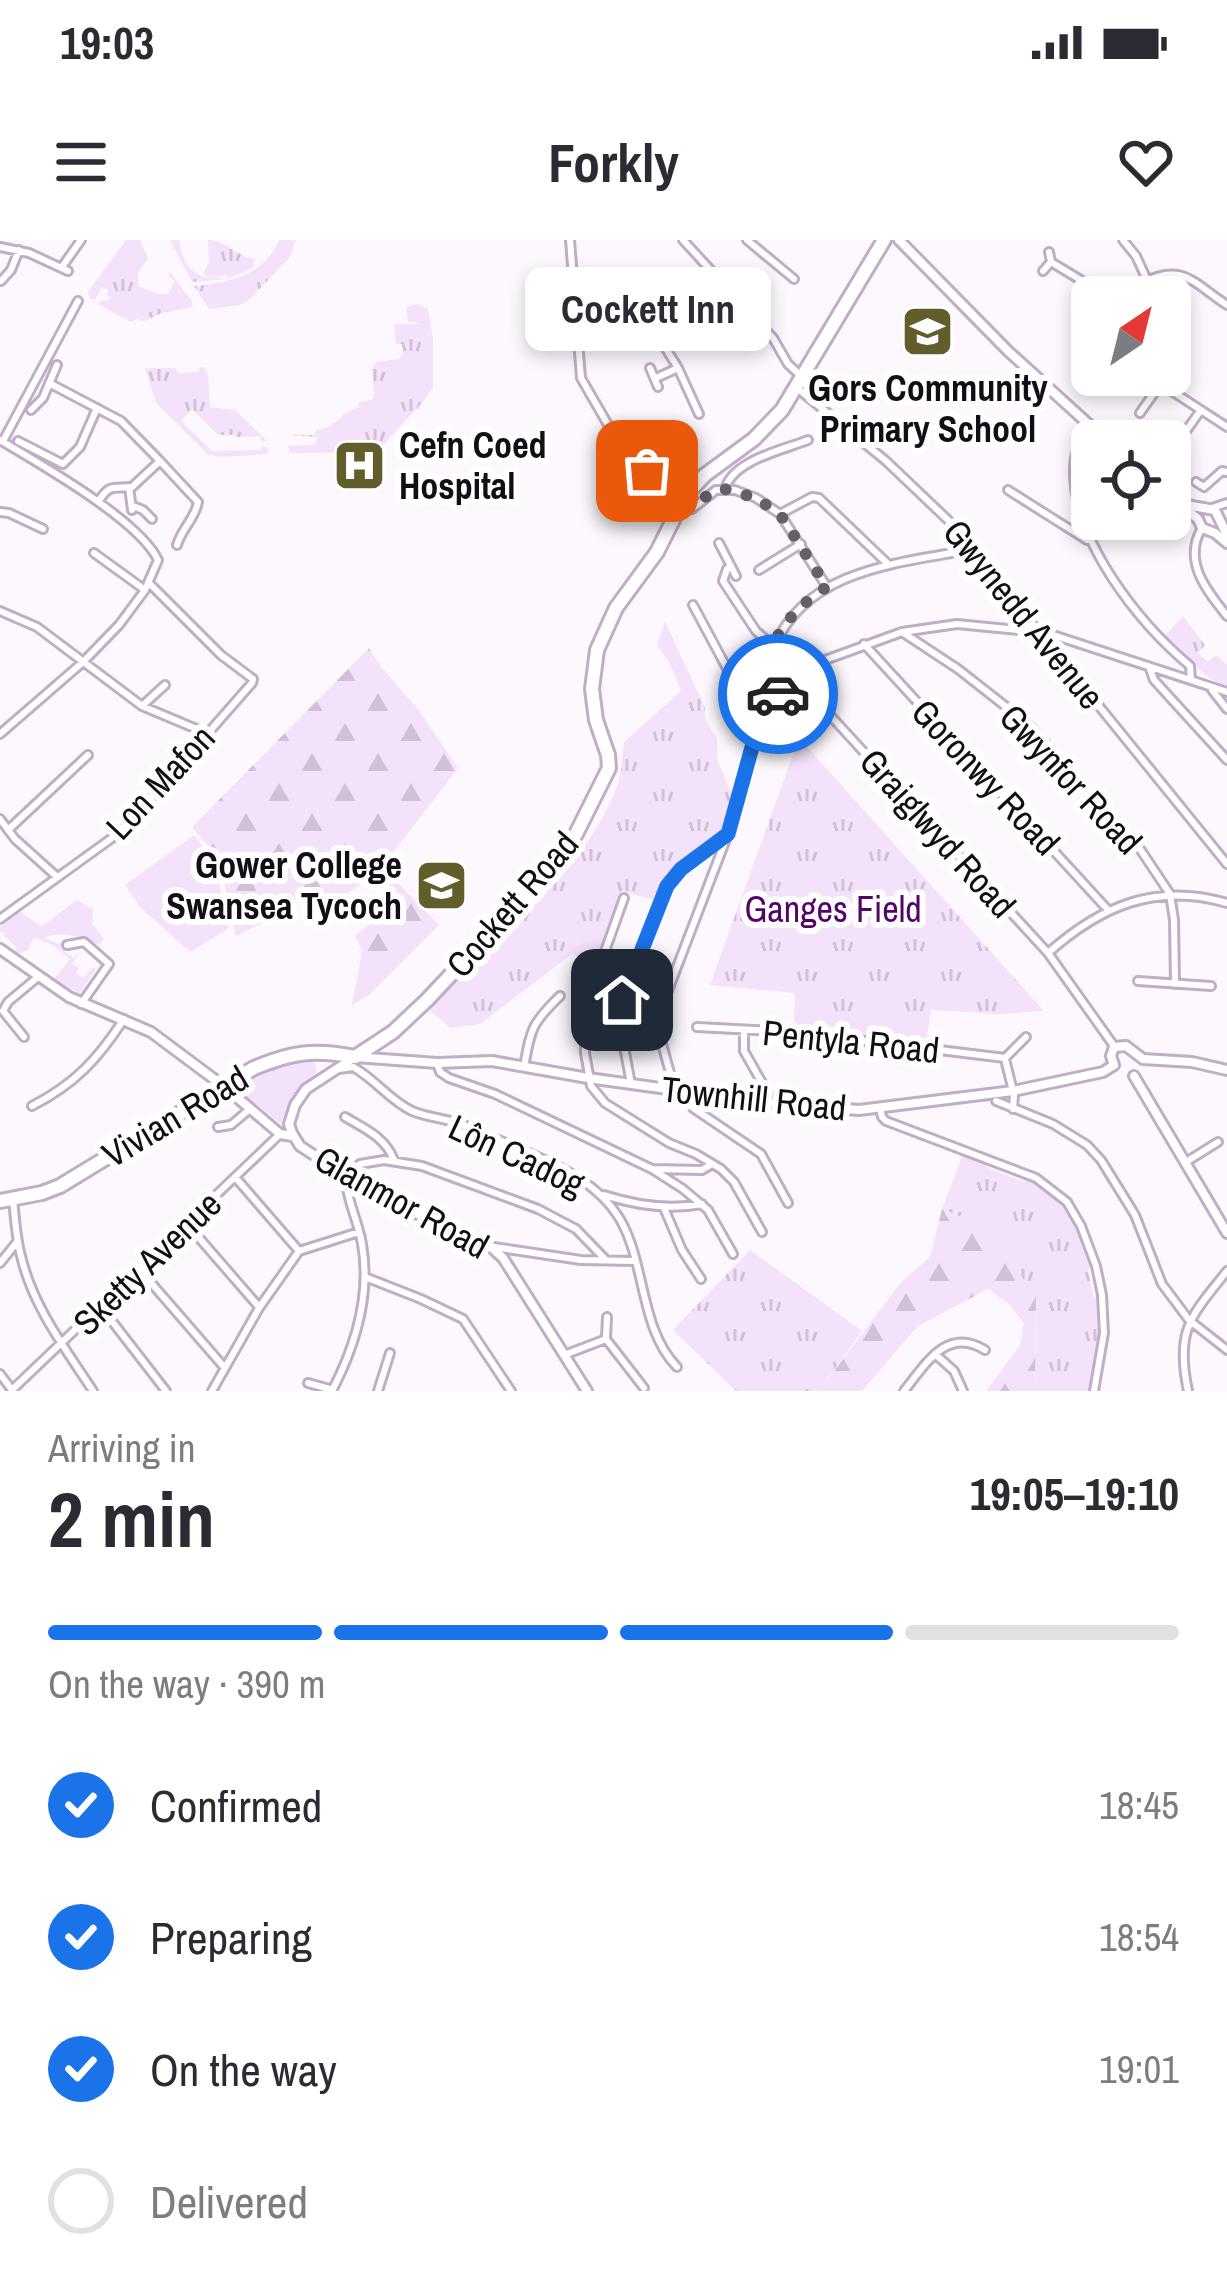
<!DOCTYPE html>
<meta charset="utf-8">
<style>
:root{--surface:#fff;--page:#f7f7f7;--text:#2b2b33;--muted:#7c7c81;--line:#e1e1e2;--accent:#1a73e8}
body{margin:0;font-family:"Archivo Narrow",sans-serif;background:var(--page);color:var(--text);height:100vh;display:flex;flex-direction:column;font-size:45px;white-space:nowrap}
*{box-sizing:border-box;margin:0}
p{font-size:39px;color:var(--muted)}
.icon{flex:none;width:66px;height:66px;fill:none;stroke:currentColor;stroke-width:2;stroke-linecap:round;stroke-linejoin:round}
.map{position:relative;height:1151px;overflow:hidden}
.side{display:flex;flex-direction:column;background:var(--surface);flex:1}
.side>*{flex:none}
.needle{width:78px;rotate:35deg}
.fabs{position:absolute;left:1071px;top:36px;display:grid;gap:24px}
.fabs a{display:grid;place-items:center;width:120px;height:120px;border-radius:18px;background:var(--surface);box-shadow:0 6px 18px #0003;font-size:60px}
.pin{position:absolute;display:grid;place-items:center;width:102px;height:102px;color:#fff;margin:-51px;border-radius:24px;box-shadow:0 6px 18px #0006}
.courier{position:absolute;display:grid;place-items:center;width:120px;height:120px;margin:-60px;border:9px solid #1a73e8;border-radius:50%;background:#fff;color:#222;box-shadow:0 3px 15px #0007}
.bubble{position:absolute;height:84px;border-radius:18px;background:var(--surface);box-shadow:0 6px 18px #0003;font-size:39px;font-weight:700;line-height:84px;text-align:center}
.head em{font-style:normal;font-weight:700}
.head div{display:flex;flex-direction:column-reverse}
.head{display:flex;align-items:center;justify-content:space-between;height:204px;padding:0 48px}
h1{font-size:78px;font-weight:700;line-height:90px}
.bar{display:grid;grid-template-columns:repeat(4,1fr);gap:18px 12px;align-content:center;height:144px;padding:0 48px}
.bar i{height:15px;border-radius:9px;background:var(--line)}
.bar .active{background:var(--accent)}
.bar p{grid-column:span 4}
ol{padding:0 48px;list-style:none}
li{display:flex;align-items:center;gap:36px;height:132px}
li p{margin-inline-start:auto}
li .icon{padding:12px;border-radius:50%;background:var(--accent);color:#fff;stroke-width:4}
li:last-child{color:var(--muted)}
li i{width:66px;height:66px;border:6px solid var(--line);border-radius:50%}
.status{display:flex;justify-content:space-between;align-items:center;height:84px;padding:0 60px;background:var(--surface);direction:ltr}
.status svg{height:33px;fill:currentColor}
header{display:flex;justify-content:space-between;align-items:center;height:156px;padding:0 48px;background:var(--surface);font-size:54px;font-weight:700}
.map>svg:first-child{display:block}
</style>
<div class="status"><b>19:03</b><svg viewBox="0 0 49 12"><path d="M0 12V9h3v3zM5 12V6h3v6zM10 12V3h3v9zM15 12V0h3v12zM26 1h20v11H26zM47 4h2v5h-2z"/></svg></div>
<header><svg class="icon" aria-label="menu" viewBox="0 0 24 24"><path d="M4 6h16M4 12h16M4 18h16"/></svg>Forkly<svg class="icon" aria-label="heart" viewBox="0 0 24 24"><path d="M12 20l-8-8c-3-5 5-10 8-4 3-6 11-1 8 4z"/></svg></header>
<div class="map">
<svg width="1227" height="1151" viewBox="0 0 1227 1151">
<defs>
<pattern id="grass-tufts" width="24" height="20" patternUnits="userSpaceOnUse" patternTransform="scale(3)"><rect width="24" height="20" fill="#f4e2fb"/><path d="M3 7l-1-3M5 7V3M7 7l1-3M15 17l-1-3M17 17v-4M19 17l1-3" fill="none" stroke="#d0c1d6"/></pattern>
<pattern id="forest-firs" width="22" height="20" patternUnits="userSpaceOnUse" patternTransform="scale(3)"><rect width="22" height="20" fill="#f4e2fb"/><path d="M5 1l3.5 6h-7zM16 11l3.5 6h-7z" fill="#d0c1d6"/></pattern>
</defs>
<rect width="100%" height="100%" fill="#fcf8fd"/>
<!-- grass -->
<path fill="url(#grass-tufts)" d="M126 0H140L148 18 138 33V46L159 54H168L175 41 168 36 170 32 192 61 193 67 162 73 144 81 136 79 131 82 98 64 102 60 109 61 111 57 107 55 108 50 102 47 95 60 90 59 88 52Z
M170 0H179C182 20 191 37 211 38L203 34 209 23 208 0C227 0 237 18 257 19L253 22 254 27 228 39 226 35 212 37 226 39 192 42Z
M279 0H296L290 17 249 60 240 65 209 69 194 46C228 43 265 35 279 0Z
M418 64 428 69 433 99V147L423 162 381 207 372 212 290 213 288 206 315 205 318 197 287 195H315L316 190C338 189 340 170 359 168V162L370 161 374 157 372 129 376 122 399 119 403 115 402 104H396L394 84H421L408 81 406 67Z
M204 127 208 135 210 167 235 170 267 201H261L260 196 236 197 235 195H218L192 169 181 181 212 211 261 210V205L270 210 266 214 220 217 208 214 156 163 145 128H175L178 133 199 132V128Z
M1183 376 1205 405 1198 413 1208 422 1216 415 1227 424V447C1203 437 1182 415 1164 397Z
M665 382 705 467V480L717 498 718 522 730 550 738 553 726 589 668 639 656 661 623 651 597 724 572 714 480 784 451 788 427 768C492 706 591 627 619 540 622 528 622 514 624 502L681 451 669 422 657 405Z
M799 498 1044 771 997 774 931 770 926 804 794 787 795 753 710 745Z
M313 817 317 833 293 854 281 884 241 852 240 846 289 820Z
M963 914 988 923 987 928 1025 942 1027 938C1067 954 1080 989 1094 1027L1088 1029 1094 1058H1100L1103 1089 1092 1151H1035L1036 1056 985 987 942 969Z
M750 1010 862 1091 819 1151H736L673 1090Z"/>
<!-- forest -->
<path fill="url(#forest-firs)" d="M369 408 382 428 417 468 458 528 382 627 439 685 369 755 352 765 362 711 355 695 391 669 385 651 375 634 334 663 296 660 265 682 236 696 219 620 192 587Z
M942 969 985 987 1036 1056 1035 1151H986L1020 1105 1024 1083 1010 1065 988 1049 918 1086 862 1151H819L902 1041 930 1017Z"/>
<!-- garden -->
<path fill="#f4e2fb" d="M194 595 215 624 229 688 190 712 140 667 125 645Z
M77 660 93 669 92 684 104 699 99 705C88 697 57 690 44 698L61 705 63 710 73 718 82 711 72 723 79 728 76 733 83 738 93 727 96 729 79 754 54 739 70 719 56 707 34 697 28 710 19 714 15 711 17 708 4 696 0 699 5 693 3 691 0 693V687L18 671 42 686Z"/>
<g fill="none" stroke-linecap="round" stroke-linejoin="round">
<defs>
<path id="minor" d="M570 0 581 138 626 216 682 254
M683 0 773 98 788 124 802 137
M747 0 794 39
M1123 0 1136 16 1147 40
M0 7 29 13 68 31
M1051 22 1107 56C1120 56 1130 49 1142 43 1183 22 1193 43 1227 65
M62 27 81 0
M1043 31 1051 22 1049 12
M1 41 11 30 19 10
M625 43 678 128 699 174
M578 106 598 101 643 74
M650 128 658 147
M656 138 678 128
M49 143 121 181 160 221
M1164 146 1185 114
M797 148 886 221 949 281 1227 624
M31 170 43 158 57 125
M1140 173 1159 146H1164L1227 187
M1089 185C1081 199 1074 213 1074 229 1073 301 1138 382 1190 426L1191 440
M0 200C40 224 139 280 158 320L145 350 119 385 83 422 0 494
M3 201 78 61
M18 201 63 224 80 207 97 168
M1176 205 1201 170
M1196 242 1204 247 1222 231 1227 232
M129 247 132 270
M725 249C733 220 783 210 808 200
M1008 250 1087 300 1092 299
M98 262C110 243 113 249 132 247L160 221 198 262C195 279 182 288 177 305
M133 266 143 270 152 279
M684 266 692 269 716 250H735L756 258 780 274 827 347
M1212 268 1227 263
M0 272 9 273 43 289
M780 274 812 257 819 258 889 325
M1202 288C1182 321 1207 351 1227 376
M719 303 736 336
M94 313 145 350
M731 326 727 329 723 341 756 391 774 407 776 413 795 437 1048 713 1114 806
M759 330 801 304
M693 365 752 475 759 482
M0 371 37 387 142 466 206 493
M905 394 958 429 1028 484 1136 603 1170 654 1174 680 1175 744
M1043 397 1050 394 1227 452
M864 404 1108 670
M774 407C807 328 901 323 974 309
M1150 429 1154 440 1227 520
M1212 450 1227 469
M142 466 165 445
M0 579 15 599 56 636
M8 590 88 515
M624 658 594 742 585 780V813L591 846 605 863 669 903 696 914 721 929 734 942 762 992
M0 679 123 590 252 443 253 439 221 415 149 343
M67 705 84 702 109 724 81 764
M1048 713C1101 666 1156 642 1227 663
M1138 741 1211 746
M697 787 792 792 1005 818
M744 790V811L769 855V863
M24 797 3 771 8 762 38 737
M1005 818 1026 797
M1005 819 1014 855 1013 869
M437 823 440 832 449 838 495 854 652 929 683 949 708 970 733 1014
M524 827C531 789 531 784 560 756
M339 829 353 827C375 839 389 860 412 871 426 877 443 878 457 883 475 888 492 897 508 904 550 922 597 939 621 981 646 1026 640 1089 677 1127
M631 844 619 780 623 760 667 646 681 629 724 596
M675 851 659 793V774L728 594 759 482 790 441 814 424 902 392 957 384 1029 391 1036 388
M687 853 693 868 761 914 788 963
M996 861 1053 884 1087 905 1101 920 1135 975 1162 1044 1189 1080 1227 1110
M32 866C75 844 98 819 124 779
M880 868 882 877 886 881 1036 938 1067 962 1081 986 1096 1026 1102 1055 1104 1093 1094 1151
M345 877C365 889 385 897 394 920
M218 887 231 885 250 869
M1186 922 1218 902
M652 929 702 930 712 924
M346 935 360 924 384 920 422 926 538 969 576 989 606 1020
M235 937 299 1011
M604 955C635 965 669 970 702 964
M13 959C15 978 16 998 21 1016 33 1067 65 1108 93 1151
M664 968 682 1010 701 1039
M187 984 259 1067
M494 1007 581 1020 635 1021
M0 1023 17 1002
M140 1030 224 1127
M365 1037 421 1059 463 1079 511 1151
M101 1067 166 1151
M606 1098 607 1077
M935 1114 954 1131 963 1151
M564 1115 606 1099 644 1148
M0 1134 12 1150
M308 1143 333 1150
M12 1150 280 894
M212 1151 259 1068 299 1011 359 992
M332 1151C356 1105 371 1055 362 1004 359 985 350 967 347 948L352 941
M378 1151 390 1113
M904 1151C926 1124 947 1086 985 1110
M1188 1151C1175 1090 1191 1076 1227 1031"/>
<path id="tertiary" d="M899 0 1008 111 1107 201
M1170 256 1198 279 1202 288 1215 293 1227 303
M1180 264 1215 270 1227 295
M0 709 69 757 151 792 226 848 280 894 292 896
M1143 819 1192 822 1227 830
M1114 825 1111 816 1114 807 1126 806 1143 819
M1134 836 1227 993
M587 1151 503 1018 490 1006 377 956 300 906 292 893 289 884 295 865 306 849 355 817 437 823 492 821 588 838 769 863 859 870 1013 851 1103 832 1114 825"/>
<path id="primary" d="M0 961 42 953 60 946 254 828C292 812 314 809 355 817L393 792 427 760 542 638 576 594 609 528 608 515 596 480 592 449 597 410 616 368 657 312 685 256 705 235 754 199 782 170 884 0"/>
</defs>
<!-- minor casing -->
<use href="#minor" stroke="#c0adc7" stroke-width="12"/>
<!-- tertiary casing -->
<use href="#tertiary" stroke="#c0adc7" stroke-width="14"/>
<!-- primary casing -->
<use href="#primary" stroke="#c0adc7" stroke-width="18"/>
<!-- minor -->
<use href="#minor" stroke="#fff" stroke-width="6"/>
<!-- tertiary -->
<use href="#tertiary" stroke="#fff" stroke-width="8"/>
<!-- primary -->
<use href="#primary" stroke="#fff" stroke-width="12"/>
</g>
<g fill="none" stroke-linecap="round" stroke-linejoin="round">
<!-- done -->
<path stroke="#655f66" stroke-width="12" stroke-dasharray="0 21.6" d="M647 231 686 256 681 264 692 269 709 254 725 249 756 258 780 274 827 347C811 356 767 393 776 414 780 422 790 430 795 437L778 454"/>
<!-- route -->
<path stroke="#1a73e8" stroke-width="15" d="M622 760 667 646 681 629 728 594 759 482 778 454"/>
</g>
<!-- icons -->
<defs>
<symbol id="school-square" viewBox="-11 -11 22 22"><rect x="-9" y="-9" width="18" height="18" rx="4" fill="#615e2b" stroke="#fff"/><path d="M0-5L7-2L0 1L-7-2ZM-4 1L0 2.5L4 1V4Q0 6-4 4Z" fill="#fff"/></symbol>
<symbol id="hospital-square" viewBox="-11 -11 22 22"><rect x="-9" y="-9" width="18" height="18" rx="4" fill="#615e2b" stroke="#fff"/><path d="M-5-5h3v3.5h4V-5h3V5h-3V1.5h-4V5h-3Z" fill="#fff"/></symbol>
<symbol id="university-square" viewBox="-11 -11 22 22"><rect x="-9" y="-9" width="18" height="18" rx="4" fill="#615e2b" stroke="#fff"/><path d="M0-5L7-2L0 1L-7-2ZM-4 1L0 2.5L4 1V4Q0 6-4 4Z" fill="#fff"/></symbol>
</defs>
<g fill-rule="evenodd">
<use href="#school-square" x="898" y="62" width="59" height="59"/>
<use href="#hospital-square" x="330" y="196" width="59" height="59"/>
<use href="#university-square" x="412" y="616" width="59" height="59"/>
</g>
<g text-anchor="middle" stroke-width="12" stroke-linejoin="round" paint-order="stroke">
<!-- poi labels -->
<g font-size="36" font-weight="bold" fill="#130d15" stroke="#fff">
<text x="928" y="161">Gors Community<tspan x="928" dy="41">Primary School</tspan></text>
<text x="399" y="218" text-anchor="start">Cefn Coed<tspan x="399" dy="41">Hospital</tspan></text>
<text x="402" y="638" text-anchor="end">Gower College<tspan x="402" dy="41">Swansea Tycoch</tspan></text>
</g>
<!-- street labels -->
<g font-size="36" fill="#130d15" stroke="#fff">
<text transform="translate(1024 374) rotate(51)" y="13">Gwynedd Avenue</text>
<text transform="translate(986 537) rotate(47)" y="13">Goronwy Road</text>
<text transform="translate(1071 539) rotate(47)" y="13">Gwynfor Road</text>
<text transform="translate(160 542) rotate(-47)" y="13">Lon Mafon</text>
<text transform="translate(938 593) rotate(48)" y="13">Graiglwyd Road</text>
<text transform="translate(512 664) rotate(-49)" y="13">Cockett Road</text>
<text transform="translate(851 801) rotate(6)" y="13">Pentyla Road</text>
<text transform="translate(754 858) rotate(6)" y="13">Townhill Road</text>
<text transform="translate(175 876) rotate(-31)" y="13">Vivian Road</text>
<text transform="translate(517 915) rotate(25)" y="13">Lôn Cadog</text>
<text transform="translate(402 962) rotate(29)" y="13">Glanmor Road</text>
<text transform="translate(147 1023) rotate(-44)" y="13">Sketty Avenue</text>
</g>
<!-- park labels -->
<g font-size="36" fill="#520468" stroke="#fff">
<text x="833" y="682">Ganges Field</text>
</g>
</g>
</svg>
<div class="fabs">
<a><svg class="needle" viewBox="-14 -14 28 28"><path d="M0-13l5 13h-10z" fill="#e53935"/><path d="M0 13l5-13h-10z" fill="#7c7c81"/></svg></a>
<a><svg class="icon" aria-label="locate" viewBox="0 0 24 24"><circle cx="12" cy="12" r="6"/><path d="M12 2v4M12 18v4M2 12h4M18 12h4"/></svg></a>
</div>
<div class="pin" style="left:647px;top:231px;background:#ea580c"><svg class="icon" aria-label="bag" viewBox="0 0 24 24"><path d="M5 8h14l-1 12H6zM9 8a3 3 0 0 1 6 0"/></svg></div>
<div class="pin" style="left:622px;top:760px;background:#1f2937"><svg class="icon" aria-label="home" viewBox="0 0 24 24"><path d="M3 11l9-7 9 7M6 9v11h12V9"/></svg></div>
<div class="courier" style="left:778px;top:454px"><svg class="icon" aria-label="car" viewBox="0 0 24 24"><path d="M5 17H2v-5l4-1 3-4h7l3 4 3 1v5h-3M9 17h6M6 11h13"/><circle cx="7" cy="17" r="2"/><circle cx="17" cy="17" r="2"/></svg></div>
<div class="bubble" style="left:525px;top:27px;width:246px">Cockett Inn</div>
</div>
<section class="side">
<div class="head"><div><h1>2 min</h1><p>Arriving in</p></div><em>19:05–19:10</em></div>
<div class="bar"><i class="active"></i><i class="active"></i><i class="active"></i><i></i><p>On the way · 390 m</p></div>
<ol>
<li><svg class="icon" aria-label="check" viewBox="0 0 24 24"><path d="M5 12l5 5 9-10"/></svg>Confirmed<p>18:45</p></li>
<li><svg class="icon" aria-label="check" viewBox="0 0 24 24"><path d="M5 12l5 5 9-10"/></svg>Preparing<p>18:54</p></li>
<li><svg class="icon" aria-label="check" viewBox="0 0 24 24"><path d="M5 12l5 5 9-10"/></svg>On the way<p>19:01</p></li>
<li><i></i>Delivered</li>
</ol>
</section>
